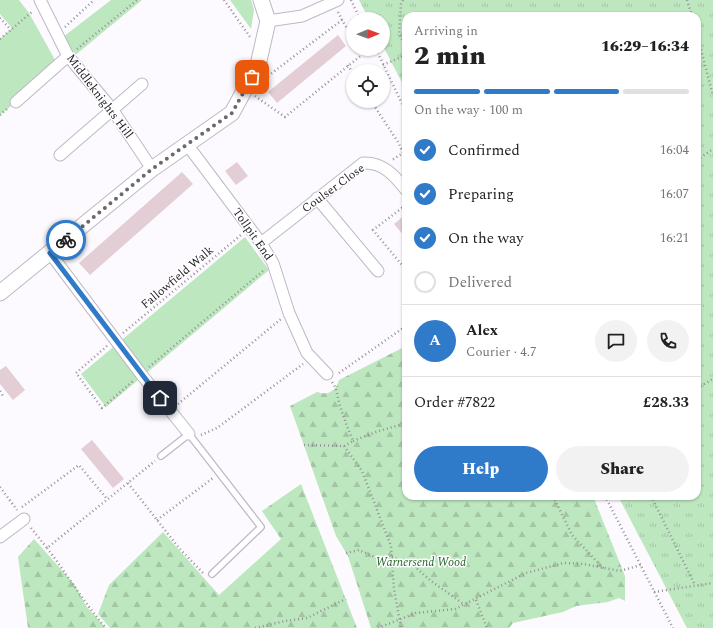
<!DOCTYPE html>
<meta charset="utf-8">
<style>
:root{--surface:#fff;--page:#f2f2f2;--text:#222;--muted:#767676;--line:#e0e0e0;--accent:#307aca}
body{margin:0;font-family:Spectral,serif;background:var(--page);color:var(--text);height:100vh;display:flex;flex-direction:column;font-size:15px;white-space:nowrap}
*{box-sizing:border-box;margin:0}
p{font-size:13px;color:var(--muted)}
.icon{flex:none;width:22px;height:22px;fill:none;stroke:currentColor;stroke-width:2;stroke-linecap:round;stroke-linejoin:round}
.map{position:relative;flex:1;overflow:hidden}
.sheet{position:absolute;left:402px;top:12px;width:299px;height:488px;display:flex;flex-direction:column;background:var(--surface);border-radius:12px;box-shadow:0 1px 3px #0004}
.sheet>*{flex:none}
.needle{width:26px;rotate:89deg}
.tools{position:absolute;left:346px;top:12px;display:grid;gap:8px}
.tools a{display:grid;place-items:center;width:44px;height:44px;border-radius:50%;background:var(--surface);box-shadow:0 1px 3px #0004;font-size:20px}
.pin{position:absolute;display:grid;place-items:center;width:34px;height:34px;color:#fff;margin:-17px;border-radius:8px;box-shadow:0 2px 6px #0006}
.courier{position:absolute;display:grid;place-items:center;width:40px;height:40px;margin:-20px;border:3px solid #307aca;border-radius:50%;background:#fff;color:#222;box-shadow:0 1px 5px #0007}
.overview em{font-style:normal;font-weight:800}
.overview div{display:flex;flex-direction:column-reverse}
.overview{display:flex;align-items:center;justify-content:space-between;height:68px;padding:0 12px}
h1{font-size:26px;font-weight:800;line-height:30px}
.bar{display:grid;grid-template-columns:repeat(4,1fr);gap:6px 4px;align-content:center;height:48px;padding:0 12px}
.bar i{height:5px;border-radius:3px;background:var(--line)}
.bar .current{background:var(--accent)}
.bar p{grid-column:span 4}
.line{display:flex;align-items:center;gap:10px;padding:0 12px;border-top:1px solid var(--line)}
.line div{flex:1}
.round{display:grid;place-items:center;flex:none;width:42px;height:42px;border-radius:21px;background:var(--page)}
ol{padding:0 12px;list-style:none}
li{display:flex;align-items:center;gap:12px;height:44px}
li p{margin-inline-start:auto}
li .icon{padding:4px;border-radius:50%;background:var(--accent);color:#fff;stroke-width:4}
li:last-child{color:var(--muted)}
li i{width:22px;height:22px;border:2px solid var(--line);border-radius:50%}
.cta{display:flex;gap:8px;margin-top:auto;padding:8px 12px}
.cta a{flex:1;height:46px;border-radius:24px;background:var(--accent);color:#fff;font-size:16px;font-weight:800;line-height:46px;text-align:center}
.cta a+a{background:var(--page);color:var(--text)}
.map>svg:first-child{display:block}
</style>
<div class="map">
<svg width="713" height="628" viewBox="0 0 713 628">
<defs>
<pattern id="grass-tufts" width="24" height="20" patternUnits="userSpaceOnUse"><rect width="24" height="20" fill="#bde7bf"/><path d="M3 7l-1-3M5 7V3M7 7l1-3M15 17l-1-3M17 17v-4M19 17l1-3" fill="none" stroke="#a2c6a4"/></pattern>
<pattern id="forest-firs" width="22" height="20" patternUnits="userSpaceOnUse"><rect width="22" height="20" fill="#bde7bf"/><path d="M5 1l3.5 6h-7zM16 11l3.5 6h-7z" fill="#a2c6a4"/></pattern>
</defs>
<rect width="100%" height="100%" fill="#fcfafe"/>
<!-- grass -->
<path fill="url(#grass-tufts)" d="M359 0H713V628H687L618 496H697V16H406V90L383 46V19H369Z"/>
<!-- forest -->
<path fill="url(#forest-firs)" d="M406 346V496H593L625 576V601L619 598 608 602 576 606 563 612 513 623 509 628H371L348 556 336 536 290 406 317 392C328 396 336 391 339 380Z
M301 484 357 628H110L98 614 109 585 163 532 219 595 281 539 262 511Z
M34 539 75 585 86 606 106 628H28L18 557Z"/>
<!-- green -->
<path fill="#bde7bf" d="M0 0H19L29 13 59 67 0 115V39L12 28 0 14Z
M111 0H142L73 57 63 37Z
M230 0H251L254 10 251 29Z
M245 237 269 270 106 407 81 374Z"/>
<!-- building -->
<path fill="#e2ced4" d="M338 35 346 46 277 103 268 92Z
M237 162 248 176 236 185 225 171Z
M182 172 193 184 90 275 79 263Z
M405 215 406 216V238L394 224Z
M6 366 25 390 13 400 0 384V370Z
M92 440 124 479 113 488 81 449Z"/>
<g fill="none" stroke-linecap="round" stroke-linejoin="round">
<defs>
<path id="lane" d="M161 456 189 434 261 527 212 574"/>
<path id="street" d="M40 0 68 56 112 109 152 169
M268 21 302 16 338 0
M16 102 68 56
M186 143 261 243 273 263 289 313 307 353 327 374
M60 155 142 84
M317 198 378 271
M261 243 363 163C383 162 394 175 406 190
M50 253 141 374 189 434
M0 537 24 519"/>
<path id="secondary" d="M0 293 152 169 232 113 258 65 268 21 261 0"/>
</defs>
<!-- lane casing -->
<use href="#lane" stroke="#bfb7c6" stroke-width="8"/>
<!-- street casing -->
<use href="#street" stroke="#bfb7c6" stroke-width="13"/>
<!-- secondary casing -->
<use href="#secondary" stroke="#bfb7c6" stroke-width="17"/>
<!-- path -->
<path stroke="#949196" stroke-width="2.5" stroke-dasharray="1 3" stroke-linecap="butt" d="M224 0 250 37
M351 0 360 19
M403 0 401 4 399 33 406 48
M687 0 692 16
M338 12 342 20
M0 18 11 30
M65 27 94 0
M697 34 713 96
M0 39 33 11
M77 49 137 0
M360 49 363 54
M376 49 406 112
M348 65 353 74
M383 65 406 55
M268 76 342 20 353 38
M255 96 285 117 369 49
M371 101 398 142 403 153 392 160
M0 115 7 109
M697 160 713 149
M406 209 402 208 373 230 406 270
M123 333 241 235
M107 346 76 373 102 408 133 381
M149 367 263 271
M339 373 406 326
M697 388 713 379
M0 391 3 396
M178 404 281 319
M201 435 217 428 303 364
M353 441 376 432 406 423
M304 445 344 446 353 441C348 429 344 418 340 406 337 397 338 390 332 382
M344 446 362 471 391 546 394 589 401 628
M128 483 179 548 203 573
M0 487 17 510
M553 496 572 535 604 569
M605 496 673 628
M651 496 695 585
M22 507 79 465 107 499
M157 520 213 478
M31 528 47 548 155 461
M47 548C67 574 84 603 106 628
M346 553 359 550 377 558 391 557 412 564 431 581 465 605
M654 592 713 583
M476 600 487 628
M255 628 285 621 307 618 346 599
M378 628 416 613 455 609 526 573 564 563 584 564 620 571 641 565"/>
<!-- lane -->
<use href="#lane" stroke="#fff" stroke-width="5.5"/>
<!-- street -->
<use href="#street" stroke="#fff" stroke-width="11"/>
<!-- secondary -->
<use href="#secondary" stroke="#fff" stroke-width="15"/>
</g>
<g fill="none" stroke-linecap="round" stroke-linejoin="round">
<!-- done -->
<path stroke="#6c686e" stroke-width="4" stroke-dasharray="0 7.2" d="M66 240 152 169 232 113 252 77"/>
<!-- route -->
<path stroke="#307aca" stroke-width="5" d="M66 240 50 253 160 398"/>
</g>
<g text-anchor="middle" stroke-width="3" stroke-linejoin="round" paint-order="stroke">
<!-- street labels -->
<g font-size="12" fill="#1e1a20" stroke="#fff">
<text transform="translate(100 96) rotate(53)" y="4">Middleknights Hill</text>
<text transform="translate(333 188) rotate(-36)" y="4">Coulser Close</text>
<text transform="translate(253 234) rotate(55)" y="4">Tollpit End</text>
<text transform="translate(177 277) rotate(-40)" y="4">Fallowfield Walk</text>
</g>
<!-- park labels -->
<g font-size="12" font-style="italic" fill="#20642a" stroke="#fff">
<text x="421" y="566">Warnersend Wood</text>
</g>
</g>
</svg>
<div class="tools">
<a><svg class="needle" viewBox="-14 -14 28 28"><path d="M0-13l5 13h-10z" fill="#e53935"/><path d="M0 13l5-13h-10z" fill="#767676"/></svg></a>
<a><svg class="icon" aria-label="locate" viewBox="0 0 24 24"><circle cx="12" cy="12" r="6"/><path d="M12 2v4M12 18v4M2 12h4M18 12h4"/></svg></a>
</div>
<div class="pin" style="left:252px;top:77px;background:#ea580c"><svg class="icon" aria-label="bag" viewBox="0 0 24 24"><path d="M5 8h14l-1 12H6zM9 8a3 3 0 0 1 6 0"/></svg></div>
<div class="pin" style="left:160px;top:398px;background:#1f2937"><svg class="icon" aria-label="home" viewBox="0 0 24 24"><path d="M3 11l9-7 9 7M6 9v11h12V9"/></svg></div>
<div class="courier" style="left:66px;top:240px"><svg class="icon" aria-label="bike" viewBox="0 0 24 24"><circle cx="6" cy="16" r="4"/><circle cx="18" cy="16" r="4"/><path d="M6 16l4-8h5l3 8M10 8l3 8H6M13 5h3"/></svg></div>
<section class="sheet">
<div class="overview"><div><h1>2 min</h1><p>Arriving in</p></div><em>16:29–16:34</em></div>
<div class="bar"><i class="current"></i><i class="current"></i><i class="current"></i><i></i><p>On the way · 100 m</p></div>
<ol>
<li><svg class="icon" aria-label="check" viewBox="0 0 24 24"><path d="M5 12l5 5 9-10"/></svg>Confirmed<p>16:04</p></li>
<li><svg class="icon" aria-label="check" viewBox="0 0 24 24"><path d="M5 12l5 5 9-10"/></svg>Preparing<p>16:07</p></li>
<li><svg class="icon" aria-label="check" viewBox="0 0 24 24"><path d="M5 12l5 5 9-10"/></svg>On the way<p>16:21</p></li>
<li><i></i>Delivered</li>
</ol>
<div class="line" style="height:72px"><b class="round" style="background:var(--accent);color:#fff">A</b><div><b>Alex</b><p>Courier · 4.7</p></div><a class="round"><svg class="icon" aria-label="chat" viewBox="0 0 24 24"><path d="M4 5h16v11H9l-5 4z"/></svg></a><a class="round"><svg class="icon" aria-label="phone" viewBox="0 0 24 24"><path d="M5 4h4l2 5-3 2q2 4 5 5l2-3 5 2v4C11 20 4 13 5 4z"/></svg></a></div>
<div class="line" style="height:52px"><div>Order #7822</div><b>£28.33</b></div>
<div class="cta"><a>Help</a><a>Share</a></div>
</section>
</div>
